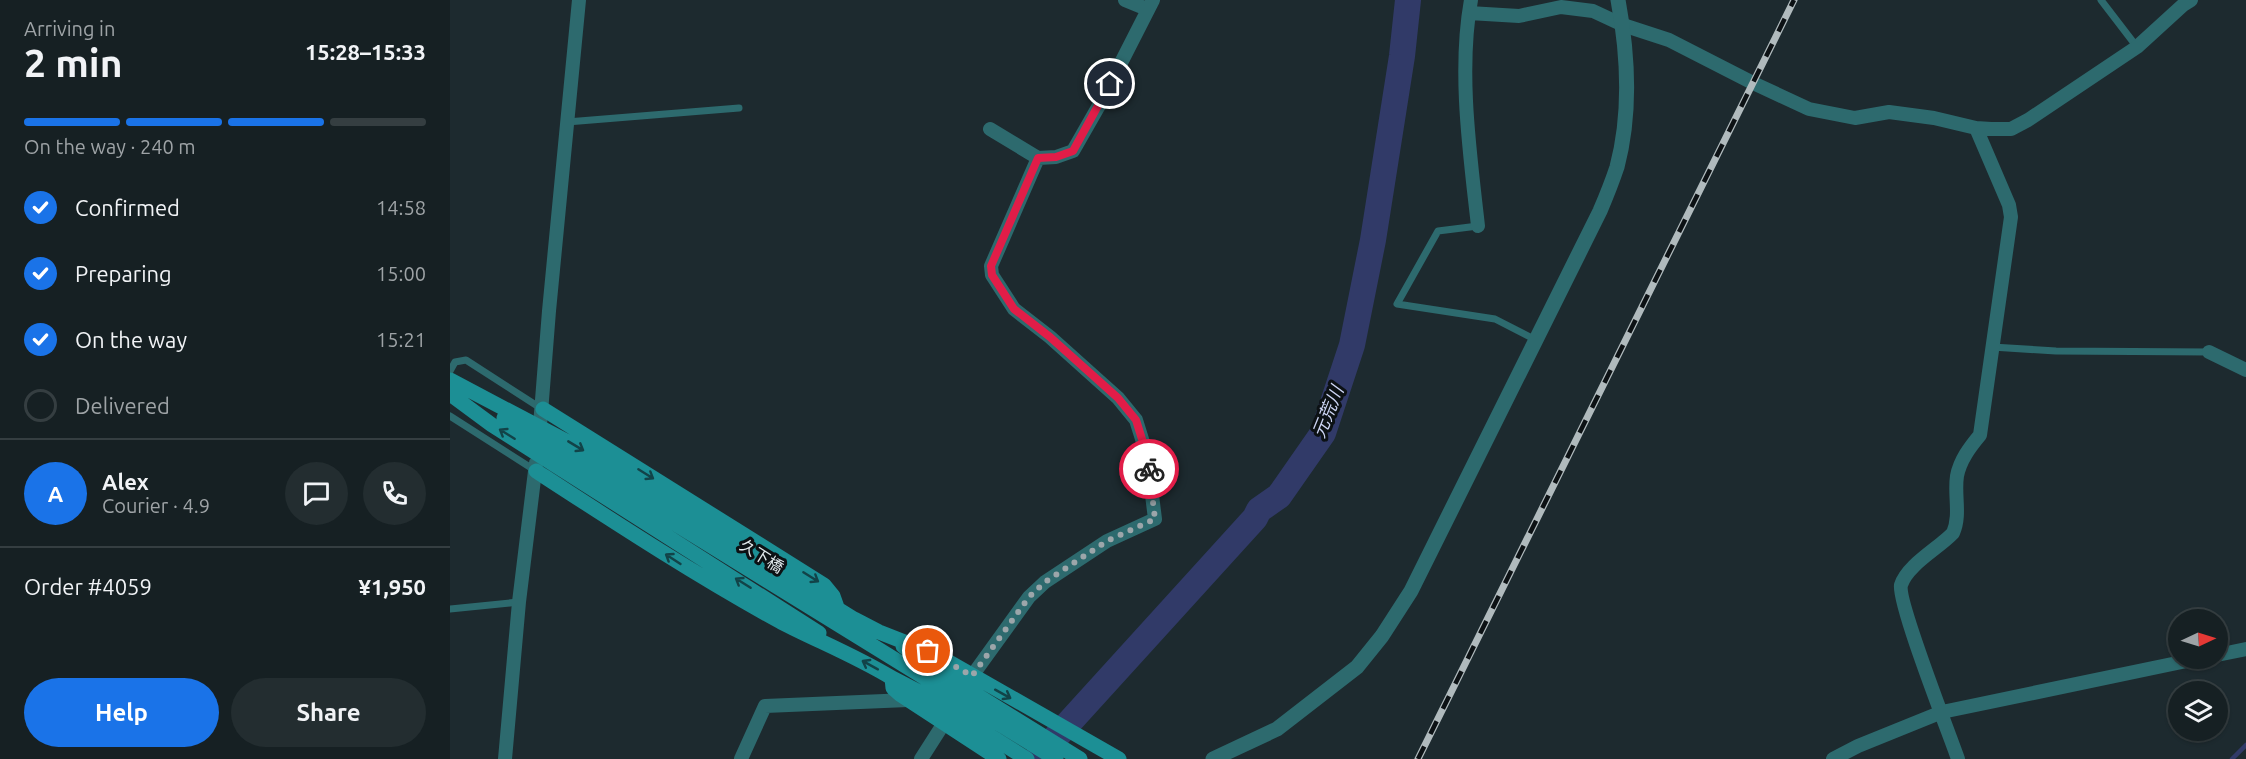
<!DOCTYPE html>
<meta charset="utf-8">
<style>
:root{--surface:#162023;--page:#232d30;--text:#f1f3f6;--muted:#9ea3a6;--line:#353e41;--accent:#1a73e8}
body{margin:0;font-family:Ubuntu,"Noto Sans JP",sans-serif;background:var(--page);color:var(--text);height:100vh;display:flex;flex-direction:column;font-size:22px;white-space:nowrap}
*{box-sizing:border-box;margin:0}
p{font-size:20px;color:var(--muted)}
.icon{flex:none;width:33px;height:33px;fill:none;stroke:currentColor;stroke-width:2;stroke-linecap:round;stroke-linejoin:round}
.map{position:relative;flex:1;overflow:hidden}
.panel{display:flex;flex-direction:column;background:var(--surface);width:450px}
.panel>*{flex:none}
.needle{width:39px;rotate:86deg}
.fabs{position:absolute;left:1718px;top:609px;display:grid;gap:12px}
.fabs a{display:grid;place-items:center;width:60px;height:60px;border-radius:50%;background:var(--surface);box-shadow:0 2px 4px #0004,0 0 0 2px var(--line);font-size:30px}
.pin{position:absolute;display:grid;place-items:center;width:51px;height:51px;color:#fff;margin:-26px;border:3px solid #fff;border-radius:50%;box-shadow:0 2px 6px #0007}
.courier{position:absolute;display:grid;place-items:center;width:60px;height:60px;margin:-30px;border:4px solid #e11d48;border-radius:50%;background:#fff;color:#222;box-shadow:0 2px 8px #0007}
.overview em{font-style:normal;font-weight:700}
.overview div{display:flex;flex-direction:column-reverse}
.overview{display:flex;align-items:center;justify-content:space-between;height:102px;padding:0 24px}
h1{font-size:39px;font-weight:700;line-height:45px}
.bar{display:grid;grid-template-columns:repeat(4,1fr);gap:9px 6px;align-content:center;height:72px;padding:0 24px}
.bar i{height:8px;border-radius:4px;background:var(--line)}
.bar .selected{background:var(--accent)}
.bar p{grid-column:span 4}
.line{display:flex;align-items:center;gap:15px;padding:0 24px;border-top:2px solid var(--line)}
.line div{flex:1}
.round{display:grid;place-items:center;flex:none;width:63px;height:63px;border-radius:32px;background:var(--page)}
ol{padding:0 24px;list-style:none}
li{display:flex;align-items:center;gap:18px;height:66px}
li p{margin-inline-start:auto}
li .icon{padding:6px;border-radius:50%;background:var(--accent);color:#fff;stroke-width:4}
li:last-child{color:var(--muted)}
li i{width:33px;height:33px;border:3px solid var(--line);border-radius:50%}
.cta{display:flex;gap:12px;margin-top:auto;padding:12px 24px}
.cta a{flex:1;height:69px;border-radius:36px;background:var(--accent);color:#fff;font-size:24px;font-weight:700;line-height:69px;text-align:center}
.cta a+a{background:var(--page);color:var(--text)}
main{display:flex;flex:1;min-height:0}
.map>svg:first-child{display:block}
</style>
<main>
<section class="panel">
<div class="overview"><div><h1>2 min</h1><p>Arriving in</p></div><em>15:28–15:33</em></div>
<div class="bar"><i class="selected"></i><i class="selected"></i><i class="selected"></i><i></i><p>On the way · 240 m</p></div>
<ol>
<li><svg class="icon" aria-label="check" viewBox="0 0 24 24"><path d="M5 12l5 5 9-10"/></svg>Confirmed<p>14:58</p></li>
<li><svg class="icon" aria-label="check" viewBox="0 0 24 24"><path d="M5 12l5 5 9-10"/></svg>Preparing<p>15:00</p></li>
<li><svg class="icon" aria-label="check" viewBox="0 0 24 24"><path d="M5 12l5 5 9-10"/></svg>On the way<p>15:21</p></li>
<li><i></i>Delivered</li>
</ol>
<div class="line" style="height:108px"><b class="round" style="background:var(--accent);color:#fff">A</b><div><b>Alex</b><p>Courier · 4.9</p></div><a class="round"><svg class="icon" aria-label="chat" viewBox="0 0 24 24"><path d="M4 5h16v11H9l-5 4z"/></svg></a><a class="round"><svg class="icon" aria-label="phone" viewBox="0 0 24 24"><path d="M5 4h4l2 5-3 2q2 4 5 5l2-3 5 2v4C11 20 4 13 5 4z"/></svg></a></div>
<div class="line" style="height:78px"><div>Order #4059</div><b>¥1,950</b></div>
<div class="cta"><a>Help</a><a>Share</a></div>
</section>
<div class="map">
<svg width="1796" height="759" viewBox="0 0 1796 759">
<rect width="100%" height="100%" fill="#1d2a2f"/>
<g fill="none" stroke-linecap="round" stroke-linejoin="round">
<!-- stream -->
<path stroke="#313a68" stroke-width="4.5" d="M1782 759 1796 745"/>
<!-- river -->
<path stroke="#313a68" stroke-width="26" d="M586 759 805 518 809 510 829 496 873 433 902 345 923 240 952 56 958 0"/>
<!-- service -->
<path stroke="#2d6a6e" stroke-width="7" d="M1651 0 1687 47
M117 122 289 108
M1028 226 988 231 947 304 1045 319 1086 340
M1542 347 1606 351 1759 352
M0 371 5 362 16 360 92 409
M0 416 86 471
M0 609 69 602"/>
<!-- minor -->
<path stroke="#2d6a6e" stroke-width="14" d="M675 0 697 9
M1021 0C1008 71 1020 154 1028 226
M1019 13 1069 16 1111 7 1143 11 1173 25 1219 40 1303 83 1359 109 1405 118 1439 112 1484 118 1526 128 1541 129H1561L1578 120 1687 47 1733 5 1741 0
M540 129 588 158 606 157 623 151 651 102 703 0
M1759 352 1796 370
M89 438 99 311 129 0
M1767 655 1796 649
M522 676 579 597 595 582 657 541 705 519 697 455 686 420 668 398 600 337 564 309 542 275 541 266 588 158
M55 759 69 602 86 463
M291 759 315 706 458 700
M471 759 494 723
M1383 759 1408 746 1492 712 1751 658
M1508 759C1499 733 1447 601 1451 585 1457 565 1489 548 1503 533 1511 515 1504 495 1507 476 1510 460 1520 447 1530 435L1561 217 1559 205 1526 128"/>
<!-- tertiary -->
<path stroke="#2d6a6e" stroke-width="15" d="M763 759 827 729 907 667 932 636 961 591 1150 211C1156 197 1162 182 1167 167 1181 114 1178 54 1168 0"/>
<!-- secondary -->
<path stroke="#1c8f95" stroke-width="15" d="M0 380 129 448 404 619 429 632 485 654 669 759
M0 394 42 425 369 633
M93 409 374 585 383 596 388 610
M54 418 606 759
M86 471C166 523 247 576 331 622 368 641 406 656 442 678L443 688 451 695 549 759
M453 646 475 663 630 759
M442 678 475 695 577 759"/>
<defs>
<path id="rail" d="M968 759 1344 0"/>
</defs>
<!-- rail casing -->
<use href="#rail" stroke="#b0babd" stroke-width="7"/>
<!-- rail -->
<use href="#rail" stroke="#0c1114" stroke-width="4.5" stroke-dasharray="14" stroke-linecap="butt"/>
</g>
<!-- one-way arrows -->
<defs><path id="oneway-shaft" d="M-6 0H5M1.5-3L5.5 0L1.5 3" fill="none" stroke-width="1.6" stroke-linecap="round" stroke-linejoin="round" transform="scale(1.5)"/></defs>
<g stroke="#124348">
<use href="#oneway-shaft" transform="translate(57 434) rotate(-148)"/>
<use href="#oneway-shaft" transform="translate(126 446) rotate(31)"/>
<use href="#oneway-shaft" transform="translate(196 474) rotate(32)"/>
<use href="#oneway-shaft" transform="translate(223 559) rotate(-147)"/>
<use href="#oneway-shaft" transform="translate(361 577) rotate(32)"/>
<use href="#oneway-shaft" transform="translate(293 583) rotate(-148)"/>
<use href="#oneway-shaft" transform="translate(420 665) rotate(-151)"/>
<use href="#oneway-shaft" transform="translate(553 694) rotate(29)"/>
</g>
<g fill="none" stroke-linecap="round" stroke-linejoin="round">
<!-- done -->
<path stroke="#9ca6aa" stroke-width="6" stroke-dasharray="0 10.8" d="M478 651 522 676 579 597 595 582 657 541 705 519 699 469"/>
<!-- route -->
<path stroke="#e11d48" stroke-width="8" d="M660 84 623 151 606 157 588 158 541 266 542 275 564 309 600 337 668 398 686 420 697 455 699 469"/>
</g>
<g text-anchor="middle" stroke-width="6" stroke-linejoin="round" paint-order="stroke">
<!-- street labels -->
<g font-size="16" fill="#e1e9ec" stroke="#0c1114">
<text transform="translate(312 556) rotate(32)" y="6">久下橋</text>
</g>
<!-- water labels -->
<g font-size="18" font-style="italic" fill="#cdd5f4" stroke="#0c1114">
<text transform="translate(878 412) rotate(-68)" y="6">元荒川</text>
</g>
</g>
</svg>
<div class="fabs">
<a><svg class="needle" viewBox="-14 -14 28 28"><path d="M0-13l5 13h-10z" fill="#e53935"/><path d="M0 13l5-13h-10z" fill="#9ea3a6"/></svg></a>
<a><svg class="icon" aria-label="layers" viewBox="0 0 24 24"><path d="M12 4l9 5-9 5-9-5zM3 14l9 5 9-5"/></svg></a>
</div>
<div class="pin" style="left:478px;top:651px;background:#ea580c"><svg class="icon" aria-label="bag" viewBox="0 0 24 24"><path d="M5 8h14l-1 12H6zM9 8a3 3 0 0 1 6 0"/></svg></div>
<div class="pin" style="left:660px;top:84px;background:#1f2937"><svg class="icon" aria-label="home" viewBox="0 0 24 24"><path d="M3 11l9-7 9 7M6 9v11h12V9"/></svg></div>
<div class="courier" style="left:699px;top:469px"><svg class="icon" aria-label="bike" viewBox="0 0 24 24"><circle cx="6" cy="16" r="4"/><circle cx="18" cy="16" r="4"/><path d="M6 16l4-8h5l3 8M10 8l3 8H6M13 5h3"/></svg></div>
</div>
</main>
